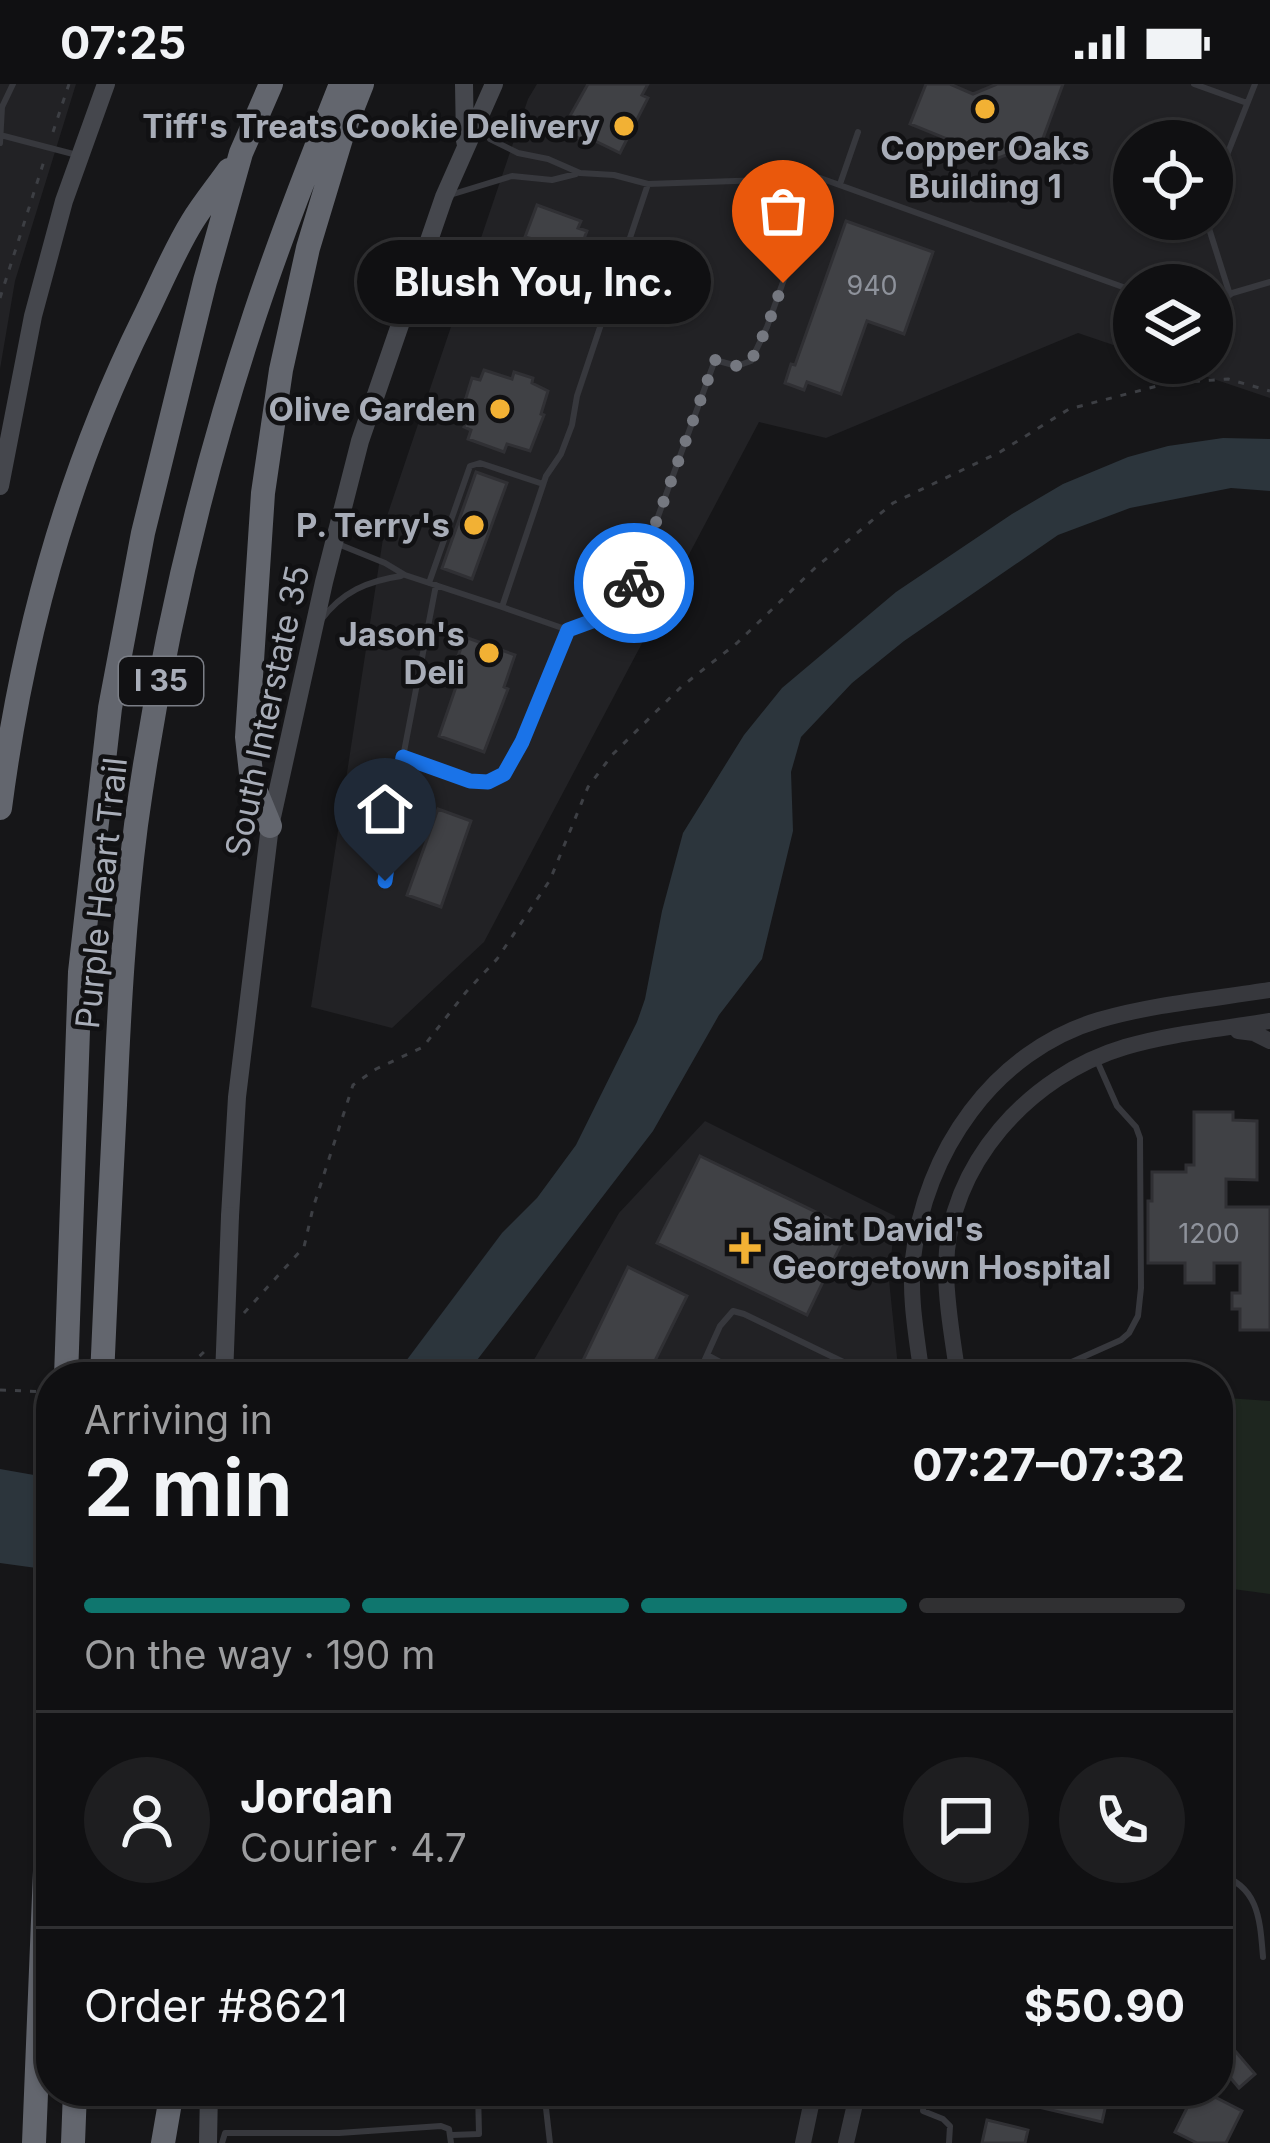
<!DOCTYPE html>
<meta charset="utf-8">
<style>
:root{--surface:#101012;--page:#1e1e20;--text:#f1f3f6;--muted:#9c9d9f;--line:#303032;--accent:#0f766e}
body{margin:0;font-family:Inter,sans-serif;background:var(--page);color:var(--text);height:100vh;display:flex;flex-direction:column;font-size:45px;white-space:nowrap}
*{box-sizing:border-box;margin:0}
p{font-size:39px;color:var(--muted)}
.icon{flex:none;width:66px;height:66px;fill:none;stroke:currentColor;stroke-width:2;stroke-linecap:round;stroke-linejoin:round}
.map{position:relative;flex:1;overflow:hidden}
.details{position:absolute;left:36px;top:1278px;width:1197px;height:744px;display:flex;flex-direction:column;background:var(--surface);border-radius:48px;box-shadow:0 3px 9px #0004,0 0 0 3px var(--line)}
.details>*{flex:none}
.tools{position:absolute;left:1113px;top:36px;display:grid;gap:24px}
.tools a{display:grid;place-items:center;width:120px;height:120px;border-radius:50%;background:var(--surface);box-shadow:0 3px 9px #0004,0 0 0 3px var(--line);font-size:60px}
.pin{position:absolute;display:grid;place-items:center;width:102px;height:102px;color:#fff;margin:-123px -51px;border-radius:50% 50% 50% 0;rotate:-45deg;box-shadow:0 0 12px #0007}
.pin .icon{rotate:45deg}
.courier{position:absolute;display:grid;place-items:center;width:120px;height:120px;margin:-60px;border:9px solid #1a73e8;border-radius:50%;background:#fff;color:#222;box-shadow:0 3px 15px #0007}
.bubble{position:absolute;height:84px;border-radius:42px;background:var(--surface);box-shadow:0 3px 9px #0004,0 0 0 3px var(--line);font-size:39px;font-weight:700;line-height:84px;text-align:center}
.summary em{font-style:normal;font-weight:700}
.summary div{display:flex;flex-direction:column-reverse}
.summary{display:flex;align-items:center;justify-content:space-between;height:204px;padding:0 48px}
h1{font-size:78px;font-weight:700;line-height:90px}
.bar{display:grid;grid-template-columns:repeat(4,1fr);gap:18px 12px;align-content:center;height:144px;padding:0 48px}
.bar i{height:15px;border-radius:9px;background:var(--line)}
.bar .active{background:var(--accent)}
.bar p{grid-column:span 4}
.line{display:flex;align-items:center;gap:30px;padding:0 48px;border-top:3px solid var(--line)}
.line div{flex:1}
.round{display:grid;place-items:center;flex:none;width:126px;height:126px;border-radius:63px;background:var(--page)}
.status{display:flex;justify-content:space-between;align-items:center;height:84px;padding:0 60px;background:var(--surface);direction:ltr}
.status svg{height:33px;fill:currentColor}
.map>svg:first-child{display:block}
</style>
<div class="status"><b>07:25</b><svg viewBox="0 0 49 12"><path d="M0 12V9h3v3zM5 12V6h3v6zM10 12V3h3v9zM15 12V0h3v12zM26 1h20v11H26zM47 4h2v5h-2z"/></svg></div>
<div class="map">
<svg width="1270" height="2059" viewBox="0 0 1270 2059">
<rect width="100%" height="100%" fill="#161618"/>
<!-- built -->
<path fill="#222225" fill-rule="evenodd" d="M0 0H76L15 197 0 285Z
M537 0H1270V314L1166 279H1212V201H1134V268L1078 249 826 354 759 338 484 858 392 944 311 923 386 435 528 15ZM1134 57H1212V135H1134Z
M705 1037 895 1132 889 1196 899 1293H524L619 1129Z"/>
<!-- green -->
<path fill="#1e261f" d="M1227 1314 1270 1317V1510L1218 1503V1369Z"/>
<!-- water -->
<path fill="#2c353c" d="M1223 354 1270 355V407L1231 404 1130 424 1058 451 904 557 852 599 801 653 791 688 793 747 762 875 719 931 653 1047 464 1293H394L502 1149 537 1114 576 1061 637 938 645 915 662 827 683 749 744 651 782 604 896 508 1012 430 1063 400 1128 373 1168 362Z
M0 1385 51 1394V1486L0 1479Z"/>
<!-- building -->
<path fill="#404145" stroke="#303034" stroke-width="3" d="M588 0H648L642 11 648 14 620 69 591 55 589 59 562 46Z
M926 0H950L973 10 997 0H1063L1042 57 996 75 910 40Z
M537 121 581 137 578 144 587 147 578 171 583 173 579 185 572 183 567 199 523 182 533 155 525 153Z
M846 137 933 168 904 250 867 237 841 310 807 298 804 306 785 299 791 280 795 281Z
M484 286 512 295 514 288 533 294 532 299 548 307 541 330 544 331 530 367 507 360 504 368 468 355 471 346 464 343 468 332 461 330 472 294 480 296Z
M476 388 507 399 472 495 442 484Z
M465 553 515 571 504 603 508 605 484 668 439 652 457 600 449 597Z
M438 725 471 737 441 823 407 811Z
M1194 1028H1233V1036L1257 1037V1096L1226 1095V1123H1270V1246H1240V1225H1232V1209H1240V1179H1214V1199H1185V1179H1148V1117H1152V1088H1186V1081H1194Z
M700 1072 849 1144 807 1231 657 1159Z
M628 1183 687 1212 647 1293H575Z
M1218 1947 1255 1990 1239 2004 1218 1979Z
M992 2007H1109L1102 2038 992 2012Z
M1173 2007H1203L1242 2027 1226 2059H1197L1175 2048 1191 2016Z
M987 2036 1028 2046 1025 2059H982Z"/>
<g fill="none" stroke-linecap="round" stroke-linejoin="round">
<!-- path -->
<path stroke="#3d3f44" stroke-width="3" stroke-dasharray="6 9" stroke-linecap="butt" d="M53 48 69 0
M0 214 45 74
M244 1229 304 1163 313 1124 353 1001 376 985 423 963 466 908 497 875 550 796 588 703 612 671 681 603 737 559 815 484 893 419 1000 368 1069 325 1169 299 1228 295 1270 307
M178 1293 207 1265
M0 1306 51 1308"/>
<!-- service -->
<path stroke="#37383d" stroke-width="6" d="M1194 0 1247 19
M482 36 490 55 518 69 548 75 580 89 614 91 648 100 820 94 1134 207
M0 51 77 71
M0 59 2 23 13 0
M648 100 577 312 572 341 561 370 546 392 502 523 568 546 617 528 632 504 715 276 737 282 751 277 767 243 820 94
M840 100 858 48
M1212 109 1255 0
M450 111 512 92 552 96 576 90
M1206 135 1230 211
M1212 215 1270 198
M338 460 385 479 405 491 502 523
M429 499 470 382 480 379 543 400
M321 536C342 508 367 497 401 492
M403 673 470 697 489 698 504 690 522 659 568 546
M385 798 403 673 436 501
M707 1271 748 1293
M697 1293 720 1242 733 1227 744 1230 862 1287V1293
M1038 1293 1121 1256 1129 1249 1138 1232 1141 1204 1140 1054 1136 1043 1117 1022 1098 979
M1218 1790C1259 1802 1260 1836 1263 1873
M544 2007 550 2059
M925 2007 923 2027 943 2035 950 2042 949 2059
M452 2051 479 2050 478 2007
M222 2059 225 2049H339L441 2042 449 2045 451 2059"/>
<!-- tertiary -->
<path stroke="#37383d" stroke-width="16" d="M1238 947 1254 949 1270 957
M922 1293C917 1254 909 1214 913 1175 924 1069 994 967 1099 936 1154 920 1213 915 1270 906
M958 1293C953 1257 946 1220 946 1184 947 1081 1030 991 1125 963 1172 949 1222 945 1270 937
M803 2059 814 2007
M846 2059 858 2007"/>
<!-- secondary -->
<path stroke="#45474d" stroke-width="18" d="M464 0 465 57
M0 402 33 232 64 117 106 0
M230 1132 237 1013 270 742 324 498 360 357 444 113 494 0
M208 2059 209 2007"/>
<!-- motorway -->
<path stroke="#63666e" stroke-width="24" d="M0 724C22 554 67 390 143 236 159 204 173 169 192 138 203 120 217 103 229 86
M270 742 252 698 247 653 263 409 281 286 308 164 343 48 362 0
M66 1293 80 888 110 624 143 449 205 197 241 69 271 0
M102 1293C106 1202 110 1112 115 1021 119 927 124 834 136 741 160 568 200 395 255 230 281 152 311 76 341 0
M34 2059 51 1639
M73 2059 75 2007
M163 2059 172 2007"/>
<!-- secondary-bridge -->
<path stroke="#45474d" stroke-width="18" d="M224 1293 230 1132"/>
</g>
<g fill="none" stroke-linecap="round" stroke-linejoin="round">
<!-- done -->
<path stroke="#757880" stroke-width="12" stroke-dasharray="0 21.6" d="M634 499 715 276 737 282 751 277 767 243 783 199"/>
<!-- route -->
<path stroke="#1a73e8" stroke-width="15" d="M385 797 403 673 470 697 488 698 504 690 522 658 568 546 617 528 634 499"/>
</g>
<!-- markers -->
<g fill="#f2b134" stroke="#111113" stroke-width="4.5">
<circle cx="985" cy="25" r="12"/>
<circle cx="624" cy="42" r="12"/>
<circle cx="500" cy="325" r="12"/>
<circle cx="474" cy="441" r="12"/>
<circle cx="489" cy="569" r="12"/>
<path d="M739 1146h12v12h12v12h-12v12h-12v-12h-12v-12h12z"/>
</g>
<g text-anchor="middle" stroke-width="9" stroke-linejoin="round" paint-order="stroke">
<!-- number labels -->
<g font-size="27" fill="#8e929b">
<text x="872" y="211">940</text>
<text x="1209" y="1159">1200</text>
</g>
<!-- shield labels -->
<rect fill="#111113" stroke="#7b7e86" stroke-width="3" x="119" y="573" width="84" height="48" rx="9"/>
<g font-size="30" font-weight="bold" fill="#a8adb8">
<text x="161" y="607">I 35</text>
</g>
<!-- poi labels -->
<g font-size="33" font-weight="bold" fill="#a8adb8" stroke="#111113" text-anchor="end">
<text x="600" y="54">Tiff's Treats Cookie Delivery</text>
<text x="985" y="76" text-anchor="middle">Copper Oaks<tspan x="985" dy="38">Building 1</tspan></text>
<text x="476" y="337">Olive Garden</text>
<text x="450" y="453">P. Terry's</text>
<text x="465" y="562">Jason's<tspan x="465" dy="38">Deli</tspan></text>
<text x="772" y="1157" text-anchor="start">Saint David's<tspan x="772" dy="38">Georgetown Hospital</tspan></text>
</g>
<!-- street labels -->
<g font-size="33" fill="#a8adb8" stroke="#111113">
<text transform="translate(267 627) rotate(-78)" y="12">South Interstate 35</text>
<text transform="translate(101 809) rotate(-84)" y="12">Purple Heart Trail</text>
</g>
</g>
</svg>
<div class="tools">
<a><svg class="icon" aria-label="locate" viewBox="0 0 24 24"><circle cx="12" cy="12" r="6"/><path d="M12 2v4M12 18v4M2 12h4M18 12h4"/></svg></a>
<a><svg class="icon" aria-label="layers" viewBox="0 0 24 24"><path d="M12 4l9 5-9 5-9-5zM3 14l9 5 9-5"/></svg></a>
</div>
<div class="pin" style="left:783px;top:199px;background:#ea580c"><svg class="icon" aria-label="bag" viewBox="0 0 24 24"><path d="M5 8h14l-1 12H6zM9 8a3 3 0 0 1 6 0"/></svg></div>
<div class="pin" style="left:385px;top:797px;background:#1f2937"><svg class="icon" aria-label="home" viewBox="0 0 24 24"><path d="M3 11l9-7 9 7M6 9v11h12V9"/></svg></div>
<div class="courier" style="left:634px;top:499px"><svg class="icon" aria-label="bike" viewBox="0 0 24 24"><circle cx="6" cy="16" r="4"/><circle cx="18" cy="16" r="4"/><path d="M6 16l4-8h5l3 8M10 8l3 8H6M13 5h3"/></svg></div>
<div class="bubble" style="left:357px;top:156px;width:354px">Blush You, Inc.</div>
<section class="details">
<div class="summary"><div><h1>2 min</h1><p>Arriving in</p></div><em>07:27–07:32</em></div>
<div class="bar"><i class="active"></i><i class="active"></i><i class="active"></i><i></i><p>On the way · 190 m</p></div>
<div class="line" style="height:216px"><a class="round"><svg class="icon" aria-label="person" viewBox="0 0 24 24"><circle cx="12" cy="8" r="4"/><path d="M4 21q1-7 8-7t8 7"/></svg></a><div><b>Jordan</b><p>Courier · 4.7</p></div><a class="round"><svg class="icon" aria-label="chat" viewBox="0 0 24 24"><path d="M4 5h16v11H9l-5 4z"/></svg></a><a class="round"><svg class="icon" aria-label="phone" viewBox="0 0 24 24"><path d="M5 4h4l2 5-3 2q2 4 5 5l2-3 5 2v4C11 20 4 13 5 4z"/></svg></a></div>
<div class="line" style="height:156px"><div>Order #8621</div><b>$50.90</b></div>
</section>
</div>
